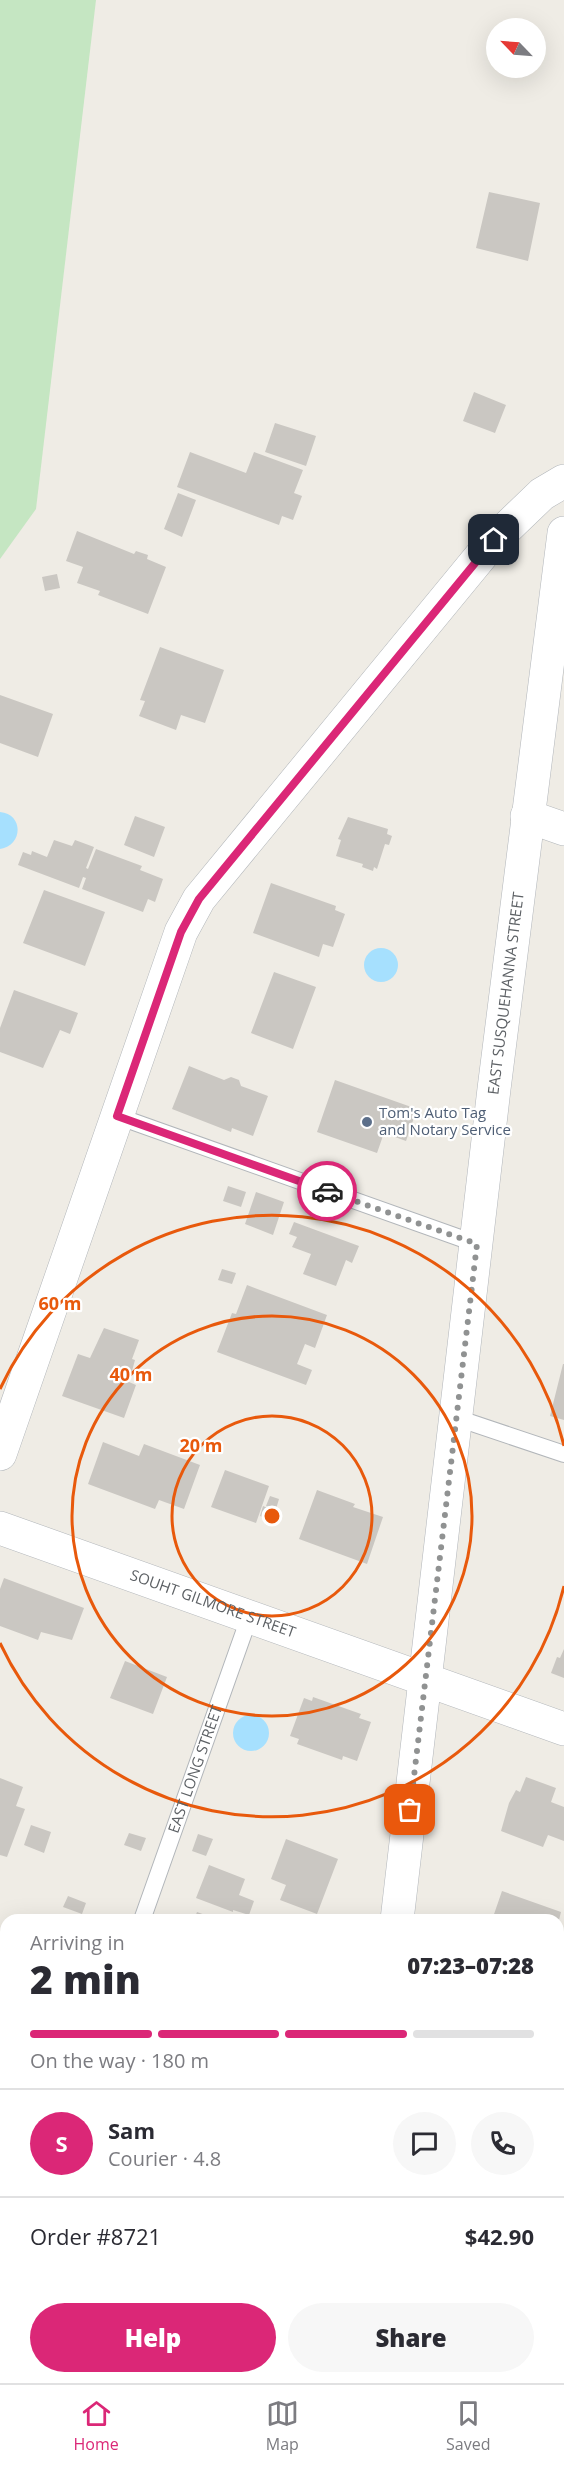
<!DOCTYPE html>
<meta charset="utf-8">
<style>
:root{--surface:#fff;--page:#f7f7f7;--text:#2b2b33;--muted:#7c7c81;--line:#e1e1e2;--accent:#db2777}
body{margin:0;font-family:"Open Sans",sans-serif;background:var(--page);color:var(--text);height:100vh;display:flex;flex-direction:column;font-size:22px;white-space:nowrap}
*{box-sizing:border-box;margin:0}
p{font-size:20px;color:var(--muted)}
.icon{flex:none;width:33px;height:33px;fill:none;stroke:currentColor;stroke-width:2;stroke-linecap:round;stroke-linejoin:round}
.map{position:relative;flex:1;overflow:hidden}
.panel{position:absolute;left:0px;top:1914px;width:564px;height:470px;display:flex;flex-direction:column;background:var(--surface);border-radius:18px 18px 0 0;box-shadow:0 6px 24px #0002}
.panel>*{flex:none}
.needle{width:39px;rotate:295deg}
.fabs{position:absolute;left:486px;top:18px;display:grid;gap:12px}
.fabs a{display:grid;place-items:center;width:60px;height:60px;border-radius:50%;background:var(--surface);box-shadow:0 6px 24px #0002;font-size:30px}
.pin{position:absolute;display:grid;place-items:center;width:51px;height:51px;color:#fff;margin:-26px;border-radius:12px;box-shadow:0 3px 9px #0006}
.courier{position:absolute;display:grid;place-items:center;width:60px;height:60px;margin:-30px;border:4px solid #db2777;border-radius:50%;background:#fff;color:#222;box-shadow:0 2px 8px #0007}
.overview em{font-style:normal;font-weight:800}
.overview div{display:flex;flex-direction:column-reverse}
.overview{display:flex;align-items:center;justify-content:space-between;height:102px;padding:0 30px}
h1{font-size:39px;font-weight:800;line-height:45px}
.bar{display:grid;grid-template-columns:repeat(4,1fr);gap:9px 6px;align-content:center;height:72px;padding:0 30px}
.bar i{height:8px;border-radius:4px;background:var(--line)}
.bar .on{background:var(--accent)}
.bar p{grid-column:span 4}
.line{display:flex;align-items:center;gap:15px;padding:0 30px;border-top:2px solid var(--line)}
.line div{flex:1}
.round{display:grid;place-items:center;flex:none;width:63px;height:63px;border-radius:32px;background:var(--page)}
.cta{display:flex;gap:12px;margin-top:auto;padding:12px 30px}
.cta a{flex:1;height:69px;border-radius:36px;background:var(--accent);color:#fff;font-size:24px;font-weight:800;line-height:69px;text-align:center}
.cta a+a{background:var(--page);color:var(--text)}
.tabs{display:flex;justify-content:space-around;align-items:center;height:84px;border-top:2px solid var(--line);background:var(--surface);font-size:16px;color:var(--muted)}
.tabs a{display:grid;justify-items:center;gap:3px}
.tabs .on{color:var(--accent)}
.map>svg:first-child{display:block}
</style>
<div class="map">
<svg width="564" height="2383" viewBox="0 0 564 2383">
<rect width="100%" height="100%" fill="#efece5"/>
<!-- green -->
<path fill="#c5e6c2" d="M0 0H96L36 509 0 559Z"/>
<!-- water -->
<path fill="#a6e0fe" d="M0 812C24 814 23 846 0 849Z
M364 965a17 17 0 1 1 34 0a17 17 0 1 1-34 0Z
M233 1733a18 18 0 1 1 36 0a18 18 0 1 1-36 0Z"/>
<!-- building -->
<path fill="#cac7c2" d="M489 192 540 203 528 261 476 248Z
M474 392 506 405 495 433 463 421Z
M275 423 316 436 306 466 265 452Z
M190 452 246 473 254 452 303 470 294 493 302 496 293 520 282 516 279 525 177 487Z
M178 493 196 500 182 537 164 529Z
M77 531 134 554 136 551 148 555 147 559 166 567 148 614 98 595 100 591 77 583 83 567 66 561Z
M57 574 60 588 45 591 42 577Z
M160 647 224 670 205 723 181 715 176 730 139 716 145 701 140 700Z
M0 695 53 714 38 757 0 743Z
M135 816 165 827 154 857 124 845Z
M348 817 388 829 387 834 392 836 389 845 385 844 377 869 374 867 373 871 362 867 363 864 336 856 341 840 338 839Z
M54 840 72 846 75 840 94 847 86 868 88 869 96 849 142 866 140 870 163 879 155 902 148 899 143 912 82 889 86 878 83 877 79 888 18 865 23 852 31 855 32 851 47 857Z
M271 883 336 906 335 910 345 914 333 947 323 944 319 957 253 933Z
M44 890 105 912 85 966 23 943Z
M274 972 316 987 293 1049 251 1033Z
M14 990 78 1013 70 1034 60 1030 43 1068 0 1052V1028Z
M189 1066 224 1080 231 1077 239 1080 241 1086 268 1096 253 1136 232 1128 231 1132 172 1109Z
M335 1080 417 1109 406 1141 384 1133 377 1153 317 1132Z
M228 1186 246 1192 241 1207 223 1201Z
M256 1192 284 1202 273 1235 245 1224Z
M294 1222 359 1246 352 1263 346 1260 336 1286 303 1274 311 1254 292 1247 297 1237 289 1234Z
M222 1269 236 1273 232 1284 218 1280Z
M247 1285 327 1315 315 1348 305 1344 297 1364 312 1370 306 1385 217 1352 232 1313 236 1314Z
M104 1328 139 1340 132 1359 135 1360 129 1382 136 1385 124 1418 62 1396 78 1354 90 1358Z
M563 1364H564V1420L550 1416Z
M103 1442 139 1456 144 1444 200 1465 184 1509 159 1500 155 1509 88 1484Z
M225 1470 269 1486 256 1523 211 1507Z
M317 1490 355 1504 353 1507 383 1517 367 1564 299 1539Z
M270 1496 279 1499 276 1509 266 1506Z
M263 1506 272 1510 268 1519 260 1516Z
M4 1578 84 1608 72 1640 41 1632 38 1640 0 1626V1589Z
M564 1649V1678L551 1673 557 1657 560 1658Z
M125 1661 167 1677 153 1714 110 1698Z
M313 1697 361 1714 359 1718 371 1722 357 1761 343 1756 342 1760 297 1744 299 1739 290 1736 304 1698 312 1701Z
M526 1777 556 1788 551 1802 564 1807V1841L548 1835 543 1847 501 1831 509 1803 516 1790 520 1792Z
M0 1778 23 1787 16 1806 25 1809 7 1857 0 1855Z
M31 1825 51 1832 44 1853 24 1845Z
M129 1833 146 1838 141 1851 124 1845Z
M198 1834 213 1839 206 1856 192 1851Z
M286 1839 338 1859 317 1914 280 1900 286 1885 271 1879Z
M209 1865 245 1879 239 1895 254 1901 249 1915 233 1910V1912L196 1898Z
M502 1891 561 1912 559 1920H492Z
M68 1896 86 1903 82 1914 63 1907Z
M197 1912 219 1920H194Z
M94 2378H144L142 2383H92Z
M370 2378H434L432 2383H368Z"/>
<g fill="none" stroke-linecap="round" stroke-linejoin="round">
<defs>
<g id="lane">
<path d="M117 1116 477 1244"/>
<path d="M457 1418 564 1454"/>
<path id="s1" d="M142 1920 249 1618"/>
<path d="M0 1984 6 1987"/>
<path d="M0 2313 6 2296"/>
</g>
<g id="street">
<path d="M527 816 564 829"/>
<path d="M0 1454 181 932 199 899 494 540 542 494 564 481"/>
<path id="s2" d="M0 1528 564 1729"/>
</g>
<g id="secondary">
<path id="s3" d="M397 1920 494 1089 564 533"/>
<path d="M283 2383 285 2378"/>
</g>
</defs>
<!-- lane casing -->
<use href="#lane" stroke="#b2b6ba" stroke-width="18"/>
<!-- street casing -->
<use href="#street" stroke="#b2b6ba" stroke-width="34"/>
<!-- secondary casing -->
<use href="#secondary" stroke="#b1b5ba" stroke-width="34"/>
<!-- lane -->
<use href="#lane" stroke="#fff" stroke-width="16"/>
<!-- street -->
<use href="#street" stroke="#fff" stroke-width="33"/>
<!-- secondary -->
<use href="#secondary" stroke="#fff" stroke-width="33"/>
</g>
<g fill="none" stroke-linecap="round" stroke-linejoin="round">
<!-- done -->
<path stroke="#909292" stroke-width="6" stroke-dasharray="0 10.8" d="M327 1191 477 1244 410 1810"/>
<!-- route -->
<path stroke="#db2777" stroke-width="8" d="M327 1191 117 1116 181 932 199 899 494 540"/>
</g>
<!-- distance rings -->
<g fill="none" stroke="#e8590c" stroke-width="3">
<circle cx="272" cy="1516" r="100"/>
<circle cx="272" cy="1516" r="200"/>
<path d="M564 1586A300 300 0 0 1 0 1643M0 1389A300 300 0 0 1 564 1446"/>
</g>
<!-- markers -->
<circle fill="#5c6f8a" stroke="#fff" stroke-width="2" cx="367" cy="1122" r="6"/>
<g text-anchor="middle" stroke-width="4.5" stroke-linejoin="round" paint-order="stroke">
<!-- street labels -->
<g font-size="15" fill="#5d6165" stroke="#fff">
<text dy="5" stroke="none"><textPath href="#s3" startOffset="933">EAST SUSQUEHANNA STREET</textPath></text>
<text dy="5" stroke="none"><textPath href="#s2" startOffset="226">SOUHT GILMORE STREET</textPath></text>
<text dy="5" stroke="none"><textPath href="#s1" startOffset="160">EAST LONG STREET</textPath></text>
</g>
<!-- service labels -->
<g font-size="15" fill="#4e5e75" stroke="#fff" text-anchor="start">
<text x="379" y="1118">Tom's Auto Tag<tspan x="379" dy="17">and Notary Service</tspan></text>
</g>
</g>
<circle cx="272" cy="1516" r="9" fill="#e8590c" stroke="#fff" stroke-width="3"/>
<g font-size="18" text-anchor="middle" font-weight="bold" fill="#e8590c" stroke="#fff" stroke-width="4.5" stroke-linejoin="round" paint-order="stroke">
<text x="60" y="1310">60 m</text>
<text x="131" y="1381">40 m</text>
<text x="201" y="1452">20 m</text>
</g>
</svg>
<div class="fabs">
<a><svg class="needle" viewBox="-14 -14 28 28"><path d="M0-13l5 13h-10z" fill="#e53935"/><path d="M0 13l5-13h-10z" fill="#7c7c81"/></svg></a>
</div>
<div class="pin" style="left:410px;top:1810px;background:#ea580c"><svg class="icon" aria-label="bag" viewBox="0 0 24 24"><path d="M5 8h14l-1 12H6zM9 8a3 3 0 0 1 6 0"/></svg></div>
<div class="pin" style="left:494px;top:540px;background:#1f2937"><svg class="icon" aria-label="home" viewBox="0 0 24 24"><path d="M3 11l9-7 9 7M6 9v11h12V9"/></svg></div>
<div class="courier" style="left:327px;top:1191px"><svg class="icon" aria-label="car" viewBox="0 0 24 24"><path d="M5 17H2v-5l4-1 3-4h7l3 4 3 1v5h-3M9 17h6M6 11h13"/><circle cx="7" cy="17" r="2"/><circle cx="17" cy="17" r="2"/></svg></div>
<section class="panel">
<div class="overview"><div><h1>2 min</h1><p>Arriving in</p></div><em>07:23–07:28</em></div>
<div class="bar"><i class="on"></i><i class="on"></i><i class="on"></i><i></i><p>On the way · 180 m</p></div>
<div class="line" style="height:108px"><b class="round" style="background:var(--accent);color:#fff">S</b><div><b>Sam</b><p>Courier · 4.8</p></div><a class="round"><svg class="icon" aria-label="chat" viewBox="0 0 24 24"><path d="M4 5h16v11H9l-5 4z"/></svg></a><a class="round"><svg class="icon" aria-label="phone" viewBox="0 0 24 24"><path d="M5 4h4l2 5-3 2q2 4 5 5l2-3 5 2v4C11 20 4 13 5 4z"/></svg></a></div>
<div class="line" style="height:78px"><div>Order #8721</div><b>$42.90</b></div>
<div class="cta"><a>Help</a><a>Share</a></div>
</section>
</div>
<nav class="tabs">
<a class="on"><svg class="icon" aria-label="home" viewBox="0 0 24 24"><path d="M3 11l9-7 9 7M6 9v11h12V9"/></svg>Home</a>
<a><svg class="icon" aria-label="map" viewBox="0 0 24 24"><path d="M3 6l6-2 6 2 6-2v14l-6 2-6-2-6 2zM9 4v14M15 6v14"/></svg>Map</a>
<a><svg class="icon" aria-label="saved" viewBox="0 0 24 24"><path d="M7 4h10v16l-5-4-5 4z"/></svg>Saved</a>
</nav>
